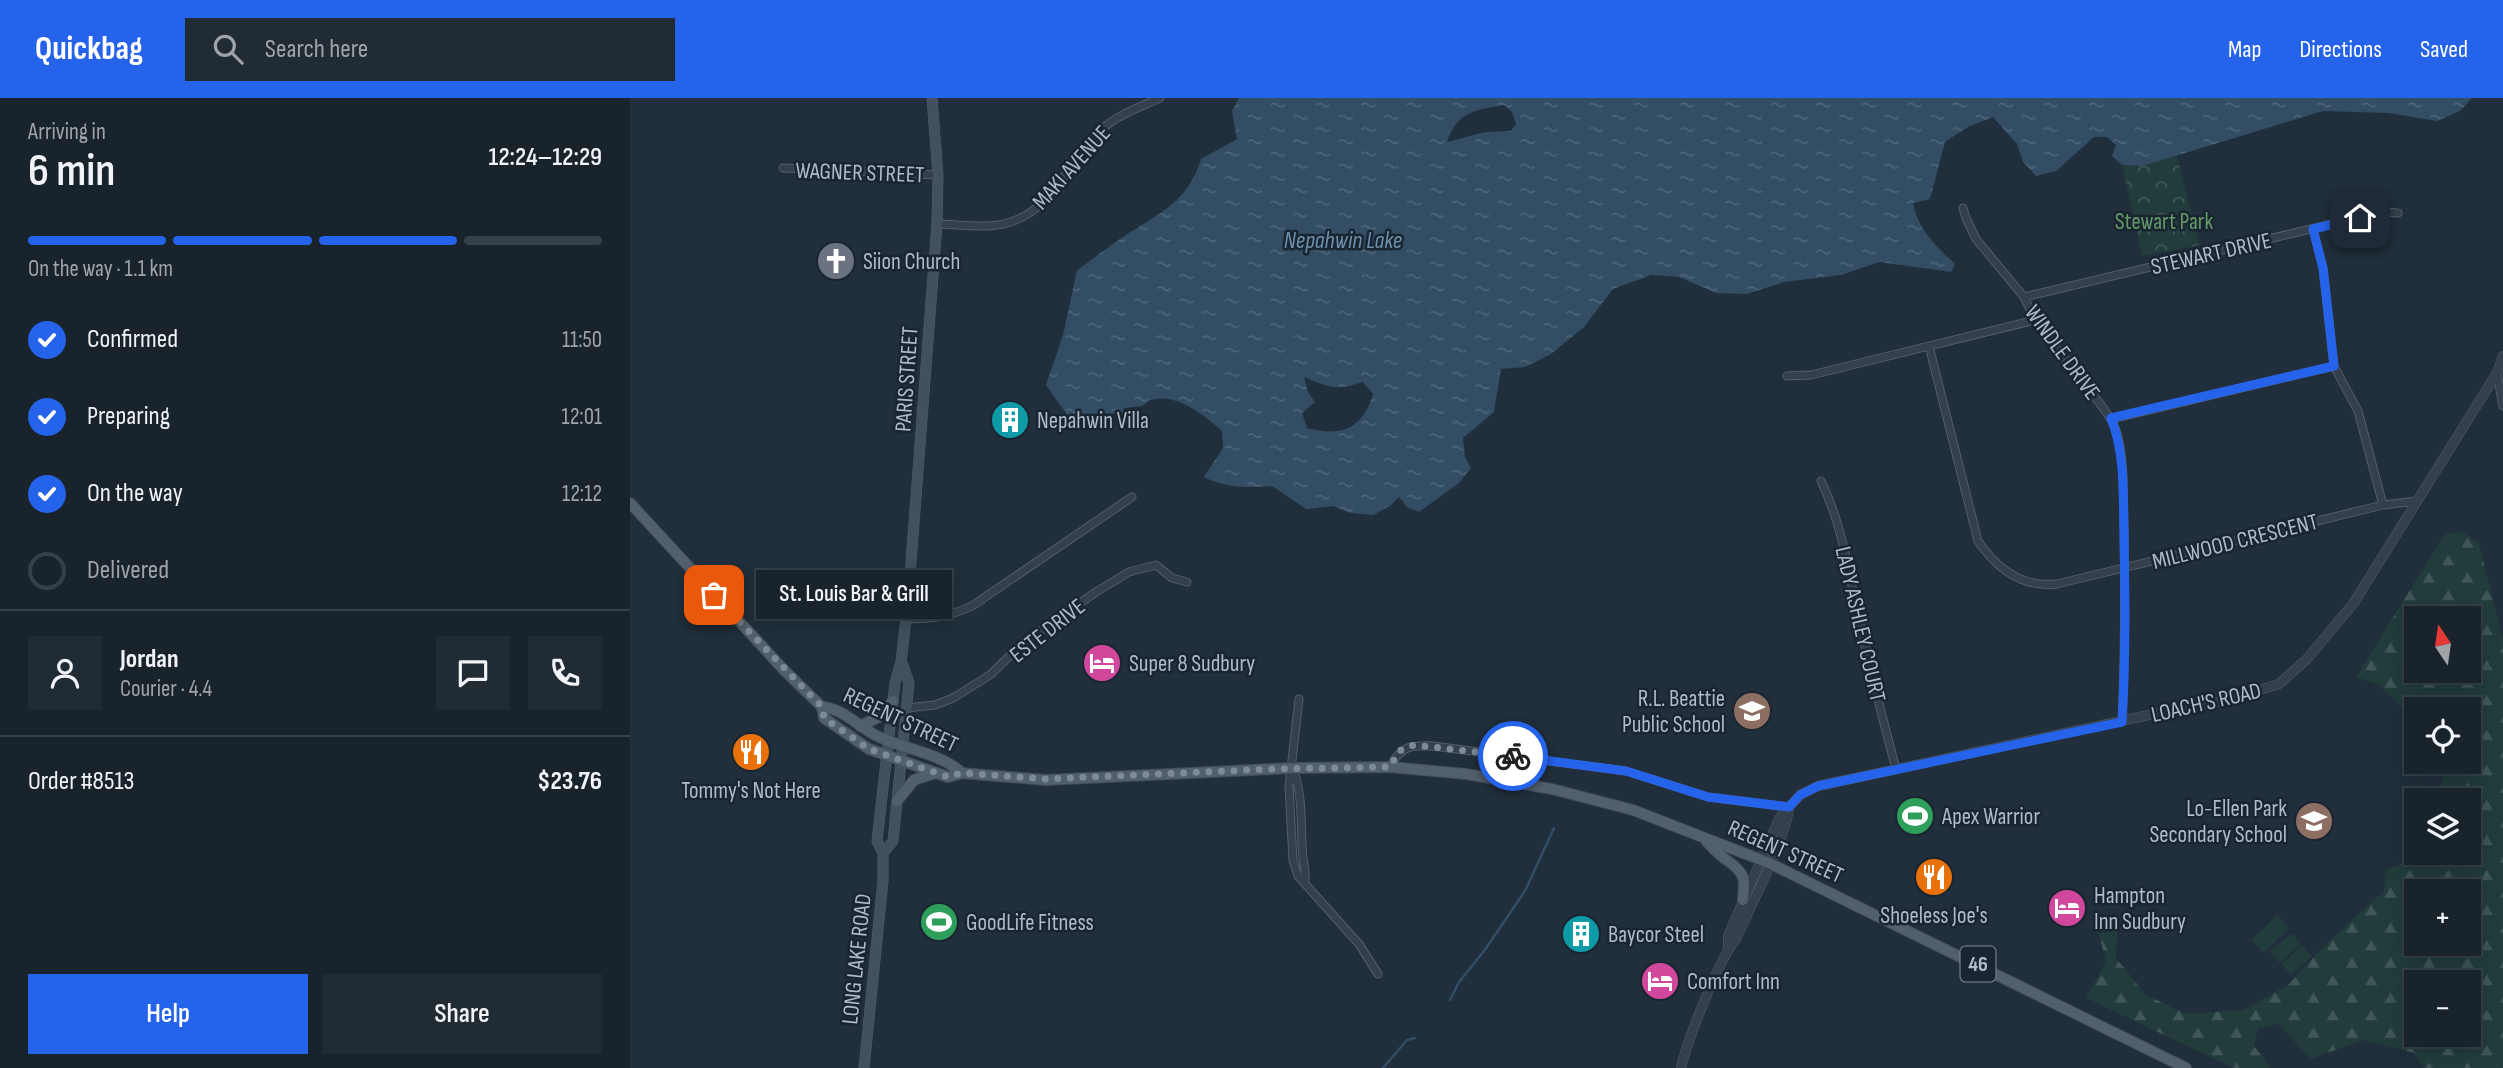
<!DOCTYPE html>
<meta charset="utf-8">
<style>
:root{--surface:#18232c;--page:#212b34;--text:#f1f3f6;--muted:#9fa4a9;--line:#364048;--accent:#2563eb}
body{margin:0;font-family:"Sofia Sans Condensed",sans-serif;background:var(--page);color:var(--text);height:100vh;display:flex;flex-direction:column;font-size:26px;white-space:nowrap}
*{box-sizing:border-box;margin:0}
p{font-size:23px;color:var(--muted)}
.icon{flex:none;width:38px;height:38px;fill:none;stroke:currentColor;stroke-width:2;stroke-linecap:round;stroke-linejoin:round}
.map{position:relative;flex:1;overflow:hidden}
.side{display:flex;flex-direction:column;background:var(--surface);width:630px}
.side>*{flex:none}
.needle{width:46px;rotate:347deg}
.tools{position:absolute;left:1774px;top:508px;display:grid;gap:14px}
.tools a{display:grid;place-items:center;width:77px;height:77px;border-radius:0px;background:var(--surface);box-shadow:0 4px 18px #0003,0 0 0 2px var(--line);font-size:35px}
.pin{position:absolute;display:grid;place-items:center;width:60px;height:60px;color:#fff;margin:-30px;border-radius:14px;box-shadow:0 4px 10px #0006}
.courier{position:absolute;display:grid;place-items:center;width:70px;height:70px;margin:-35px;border:5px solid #2563eb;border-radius:50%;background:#fff;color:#222;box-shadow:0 2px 9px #0007}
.bubble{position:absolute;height:49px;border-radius:0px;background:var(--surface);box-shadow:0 4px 18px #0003,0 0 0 2px var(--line);font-size:23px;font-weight:600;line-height:49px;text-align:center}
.headline em{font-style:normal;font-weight:600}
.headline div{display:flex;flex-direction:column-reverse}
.headline{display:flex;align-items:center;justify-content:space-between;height:119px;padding:0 28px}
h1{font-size:46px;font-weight:600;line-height:52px}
.bar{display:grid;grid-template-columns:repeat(4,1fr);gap:10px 7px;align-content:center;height:84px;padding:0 28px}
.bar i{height:9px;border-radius:5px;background:var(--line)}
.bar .current{background:var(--accent)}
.bar p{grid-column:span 4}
.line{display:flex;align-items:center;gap:18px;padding:0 28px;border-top:2px solid var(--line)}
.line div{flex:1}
.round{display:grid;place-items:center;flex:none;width:74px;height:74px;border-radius:0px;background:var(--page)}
ol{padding:0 28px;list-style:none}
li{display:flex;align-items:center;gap:21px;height:77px}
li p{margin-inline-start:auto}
li .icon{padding:7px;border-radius:50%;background:var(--accent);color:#fff;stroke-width:4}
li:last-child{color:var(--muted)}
li i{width:38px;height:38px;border:4px solid var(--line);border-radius:50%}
.primary-button{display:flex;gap:14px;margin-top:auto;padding:14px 28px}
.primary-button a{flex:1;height:80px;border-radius:0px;background:var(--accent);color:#fff;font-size:28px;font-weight:600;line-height:80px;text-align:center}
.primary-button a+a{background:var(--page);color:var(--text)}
header{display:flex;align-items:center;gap:42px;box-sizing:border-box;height:98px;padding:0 35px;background:var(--accent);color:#fff}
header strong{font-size:33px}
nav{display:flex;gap:38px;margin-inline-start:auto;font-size:24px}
.search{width:490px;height:63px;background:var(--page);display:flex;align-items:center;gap:18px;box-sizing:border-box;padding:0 24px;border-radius:0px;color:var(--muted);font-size:26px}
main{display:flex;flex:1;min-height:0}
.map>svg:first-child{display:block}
</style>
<header>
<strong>Quickbag</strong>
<div class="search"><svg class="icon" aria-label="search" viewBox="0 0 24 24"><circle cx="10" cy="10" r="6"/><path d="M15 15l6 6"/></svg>Search here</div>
<nav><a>Map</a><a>Directions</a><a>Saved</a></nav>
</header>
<main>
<section class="side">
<div class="headline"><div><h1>6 min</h1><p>Arriving in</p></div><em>12:24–12:29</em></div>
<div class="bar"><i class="current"></i><i class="current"></i><i class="current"></i><i></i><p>On the way · 1.1 km</p></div>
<ol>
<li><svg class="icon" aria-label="check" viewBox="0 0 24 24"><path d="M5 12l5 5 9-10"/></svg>Confirmed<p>11:50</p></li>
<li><svg class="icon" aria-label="check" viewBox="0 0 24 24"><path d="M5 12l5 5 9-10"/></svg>Preparing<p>12:01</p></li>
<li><svg class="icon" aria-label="check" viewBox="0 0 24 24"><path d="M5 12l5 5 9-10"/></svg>On the way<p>12:12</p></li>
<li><i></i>Delivered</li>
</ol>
<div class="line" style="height:126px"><a class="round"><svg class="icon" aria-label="person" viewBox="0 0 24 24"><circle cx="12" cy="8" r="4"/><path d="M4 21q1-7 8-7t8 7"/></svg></a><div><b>Jordan</b><p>Courier · 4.4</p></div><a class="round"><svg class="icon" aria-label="chat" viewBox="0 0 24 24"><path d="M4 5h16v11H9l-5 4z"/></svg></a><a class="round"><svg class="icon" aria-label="phone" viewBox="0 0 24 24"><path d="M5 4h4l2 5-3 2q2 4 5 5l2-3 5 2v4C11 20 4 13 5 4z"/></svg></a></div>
<div class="line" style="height:91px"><div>Order #8513</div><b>$23.76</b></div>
<div class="primary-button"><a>Help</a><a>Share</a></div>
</section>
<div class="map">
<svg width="1873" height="970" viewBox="0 0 1873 970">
<defs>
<pattern id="forest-firs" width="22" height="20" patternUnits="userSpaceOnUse" patternTransform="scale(1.75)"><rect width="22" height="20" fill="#223c3c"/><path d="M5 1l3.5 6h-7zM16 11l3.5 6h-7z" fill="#405657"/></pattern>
<pattern id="park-crowns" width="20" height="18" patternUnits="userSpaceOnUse" patternTransform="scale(1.75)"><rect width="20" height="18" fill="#223c3c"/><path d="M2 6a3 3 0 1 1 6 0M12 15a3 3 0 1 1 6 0" fill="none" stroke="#405657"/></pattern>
<pattern id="water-ripples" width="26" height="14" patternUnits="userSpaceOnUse" patternTransform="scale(1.75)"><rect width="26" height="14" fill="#324d64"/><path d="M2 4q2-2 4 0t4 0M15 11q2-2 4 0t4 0" fill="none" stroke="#4d6579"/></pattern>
</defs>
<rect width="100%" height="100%" fill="#202f3b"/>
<!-- forest -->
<path fill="url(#forest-firs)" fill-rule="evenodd" d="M1833 433 1849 446 1873 540V970H1794L1784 955 1734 942 1680 961 1649 926 1628 930 1624 948 1641 970H1604L1456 900 1476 864 1469 836 1487 827 1486 860 1516 897 1556 916 1614 912 1658 887 1695 847 1754 793 1756 772 1803 754H1839V702H1805L1817 668 1812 663H1839V611H1787V629L1775 612 1748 586 1726 579 1814 437ZM1787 520H1839V572H1787ZM1787 793H1839V845H1787ZM1787 884H1839V936H1787Z"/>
<!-- park -->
<path fill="url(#park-crowns)" d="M1547 57 1570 147 1512 158 1492 67 1512 68Z"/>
<!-- garden -->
<path fill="#223c3c" d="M1647 817 1659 830 1634 855 1621 842Z
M1661 835 1671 845 1650 865 1640 854Z
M1672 847 1682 858 1661 877 1651 866Z"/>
<!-- water -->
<path fill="url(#water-ripples)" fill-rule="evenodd" d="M609 0H1842L1830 13 1807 23 1758 15 1693 13 1512 68 1492 67 1482 58 1486 47 1477 39H1464L1426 73 1406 78 1393 64 1387 46 1363 19 1338 29 1315 44 1300 101 1283 105C1288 132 1306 148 1325 166L1321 174 1249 164 1211 177 1154 184 1117 196 1086 195 1049 179 1021 177 983 191 954 229 921 256 895 269 871 271 864 314 833 340 835 359 841 370 829 385 789 414 777 409 769 399 760 408 743 417 721 415 703 408 676 411 642 388C618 390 596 390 574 379L593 350 592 333C575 318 547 294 521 302 518 303 515 307 511 308 506 309 500 309 494 310L493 315 438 318 416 287 433 237 447 172C463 161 479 148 496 137 531 114 558 104 571 61L607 41 602 13ZM874 7 882 14 886 26 881 33 855 34 817 44C827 13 846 12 874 7ZM674 279C701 290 706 293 733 284L743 296C733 331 711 339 677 330L672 315 685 304 678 294Z"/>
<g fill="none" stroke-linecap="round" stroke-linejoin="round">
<!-- stream -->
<path stroke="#324d64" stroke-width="2.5" d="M820 902 829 884 854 853 895 793 924 730
M753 970 777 942 785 940"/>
<defs>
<path id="minor" d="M153 70 308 77
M1333 110 1336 120 1346 141 1394 199 1405 222 1471 307C1478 316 1484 325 1487 335 1495 365 1493 400 1494 431 1495 495 1495 560 1492 624
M307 126C327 126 359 131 377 125 424 113 440 59 472 31 489 16 510 9 530 0
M1683 131 1693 170 1704 268 1728 313 1753 407
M1394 199 1753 114 1768 115
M1299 248 1348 443C1367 471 1392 490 1427 486L1753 407 1787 403
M1867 275 1873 308
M1157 278 1181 277 1405 222
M1481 321 1704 268
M1191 383C1211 424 1218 469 1227 513 1239 566 1252 619 1266 671
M276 521C304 521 317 519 342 508L502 399
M669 601 659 689 663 762 668 778 729 846 748 876
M276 610 305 607 323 600 360 577 395 543 466 494 499 474 526 467 542 480 557 484
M760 669C771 648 780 647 803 648L996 673 1078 699 1159 709
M663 671C674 700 670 730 673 760 674 768 676 774 675 782"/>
<path id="tertiary" d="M1098 850V838L1150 719 1170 697 1188 688 1542 612 1594 603 1649 586 1676 562 1723 506 1867 275 1873 258
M1051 970C1057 943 1089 861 1106 841 1122 804 1153 748 1159 711"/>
<path id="secondary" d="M253 755 263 743 279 585 272 565
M234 970 253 783V755L247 743 265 585 271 564 278 503 307 126 308 77 302 0"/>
<path id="primary" d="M0 405 155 573 192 609 194 620 239 651 318 679 332 675 416 682 662 670 760 669 836 676 922 691 1003 712 1139 765 1556 970
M192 609C212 610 228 628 245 637 272 651 311 655 332 675
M230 628 249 619 263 603
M267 703 284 682 305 675
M1076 743C1083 750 1090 758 1098 763 1116 776 1115 781 1113 802"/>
</defs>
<!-- minor casing -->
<use href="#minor" stroke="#525e69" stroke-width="9"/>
<!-- tertiary casing -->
<use href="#tertiary" stroke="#525e69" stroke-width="10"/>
<!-- secondary casing -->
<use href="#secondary" stroke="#525e69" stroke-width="11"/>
<!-- primary casing -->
<use href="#primary" stroke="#404c58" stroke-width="12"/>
<!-- minor -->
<use href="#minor" stroke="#34404b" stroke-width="7"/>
<!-- tertiary -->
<use href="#tertiary" stroke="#34404b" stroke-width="9"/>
<!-- secondary -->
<use href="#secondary" stroke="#42505f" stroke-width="10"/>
<!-- primary -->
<use href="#primary" stroke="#52606c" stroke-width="10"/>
</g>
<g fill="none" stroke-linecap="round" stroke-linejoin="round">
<!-- done -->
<path stroke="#7d8a97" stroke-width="7" stroke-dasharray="0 12.6" d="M84 497 192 609 194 620 239 651 318 679 332 675 416 681 642 671 760 669 769 653 784 647 883 658"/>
<!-- route -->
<path stroke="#2563eb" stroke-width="9" d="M883 658 996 673 1078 699 1159 709 1170 697 1188 688 1492 624C1496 560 1495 495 1494 431 1493 395 1495 355 1481 320L1704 268 1693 170 1683 131 1730 120"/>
</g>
<!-- icons -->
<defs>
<symbol id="church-disc" viewBox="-11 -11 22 22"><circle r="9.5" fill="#6b7280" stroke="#192530"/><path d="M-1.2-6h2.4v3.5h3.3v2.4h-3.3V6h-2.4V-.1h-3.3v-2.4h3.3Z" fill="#fff"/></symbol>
<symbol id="building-disc" viewBox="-11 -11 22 22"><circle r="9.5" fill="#0f9aa8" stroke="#192530"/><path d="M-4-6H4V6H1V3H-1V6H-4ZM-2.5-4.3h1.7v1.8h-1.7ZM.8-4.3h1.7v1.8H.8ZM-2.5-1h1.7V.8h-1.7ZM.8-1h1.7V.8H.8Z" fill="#fff"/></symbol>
<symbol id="hotel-disc" viewBox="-11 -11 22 22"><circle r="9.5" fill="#d1479c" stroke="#192530"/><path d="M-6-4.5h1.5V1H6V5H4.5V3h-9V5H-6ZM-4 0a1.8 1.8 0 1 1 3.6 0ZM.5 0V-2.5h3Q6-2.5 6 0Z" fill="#fff"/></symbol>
<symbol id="school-disc" viewBox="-11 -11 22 22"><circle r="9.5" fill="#8d6e63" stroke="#192530"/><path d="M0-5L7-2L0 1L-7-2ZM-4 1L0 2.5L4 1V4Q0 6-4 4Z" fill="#fff"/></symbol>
<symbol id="restaurant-disc" viewBox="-11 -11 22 22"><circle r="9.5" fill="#e8710a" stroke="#192530"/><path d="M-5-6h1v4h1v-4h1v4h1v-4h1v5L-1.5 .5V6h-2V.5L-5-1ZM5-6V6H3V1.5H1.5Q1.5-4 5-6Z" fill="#fff"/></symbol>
<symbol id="stadium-disc" viewBox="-11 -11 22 22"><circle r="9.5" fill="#2e9e5b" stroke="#192530"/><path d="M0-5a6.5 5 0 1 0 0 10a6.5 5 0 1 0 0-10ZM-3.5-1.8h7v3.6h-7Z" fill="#fff"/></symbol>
</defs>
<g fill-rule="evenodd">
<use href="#church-disc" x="184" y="141" width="44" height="44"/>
<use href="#building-disc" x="358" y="300" width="44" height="44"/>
<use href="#hotel-disc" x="450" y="543" width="44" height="44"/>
<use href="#school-disc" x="1100" y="591" width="44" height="44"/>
<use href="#restaurant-disc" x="99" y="632" width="44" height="44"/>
<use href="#stadium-disc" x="1263" y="696" width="44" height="44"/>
<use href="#school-disc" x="1662" y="701" width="44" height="44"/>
<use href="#restaurant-disc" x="1282" y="757" width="44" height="44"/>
<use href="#hotel-disc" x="1415" y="788" width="44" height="44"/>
<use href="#stadium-disc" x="287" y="802" width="44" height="44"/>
<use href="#building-disc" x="929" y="814" width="44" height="44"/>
<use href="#hotel-disc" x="1008" y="861" width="44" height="44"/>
</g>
<g text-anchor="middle" stroke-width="5" stroke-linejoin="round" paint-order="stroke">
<!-- shield labels -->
<rect fill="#192530" stroke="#828e9a" stroke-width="2" x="1330.5" y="848.5" width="35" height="35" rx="5"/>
<g font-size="21" font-weight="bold" fill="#afbbc8">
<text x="1348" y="873">46</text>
</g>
<!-- street labels -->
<g font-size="23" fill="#afbbc8" stroke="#192530">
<text transform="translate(441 69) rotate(-48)" y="8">MAKI AVENUE</text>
<text transform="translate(230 74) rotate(2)" y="8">WAGNER STREET</text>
<text transform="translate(1581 155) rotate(-13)" y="8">STEWART DRIVE</text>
<text transform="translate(1433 254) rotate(54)" y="8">WINDLE DRIVE</text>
<text transform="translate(276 281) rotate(-86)" y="8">PARIS STREET</text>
<text transform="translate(1605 443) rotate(-14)" y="8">MILLWOOD CRESCENT</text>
<text transform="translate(1231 526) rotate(77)" y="8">LADY ASHLEY COURT</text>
<text transform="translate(417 532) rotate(-38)" y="8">ESTE DRIVE</text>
<text transform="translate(1576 604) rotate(-13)" y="8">LOACH'S ROAD</text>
<text transform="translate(271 621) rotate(25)" y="8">REGENT STREET</text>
<text transform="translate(1156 753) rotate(24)" y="8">REGENT STREET</text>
<text transform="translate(226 861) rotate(-84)" y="8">LONG LAKE ROAD</text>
</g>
<!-- park labels -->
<g font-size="23" fill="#649a6a" stroke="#192530">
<text x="1534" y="131">Stewart Park</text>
</g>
<!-- poi labels -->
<g font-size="23" fill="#afbbc8" stroke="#192530" text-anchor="start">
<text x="233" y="171">Siion Church</text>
<text x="407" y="330">Nepahwin Villa</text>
<text x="499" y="573">Super 8 Sudbury</text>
<text x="1095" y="608" text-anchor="end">R.L. Beattie<tspan x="1095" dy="26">Public School</tspan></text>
<text x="121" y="700" text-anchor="middle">Tommy's Not Here</text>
<text x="1657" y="718" text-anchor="end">Lo-Ellen Park<tspan x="1657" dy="26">Secondary School</tspan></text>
<text x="1312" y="726">Apex Warrior</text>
<text x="1464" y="805">Hampton<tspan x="1464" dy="26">Inn Sudbury</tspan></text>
<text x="1304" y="825" text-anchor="middle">Shoeless Joe's</text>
<text x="336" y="832">GoodLife Fitness</text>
<text x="978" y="844">Baycor Steel</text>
<text x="1057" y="891">Comfort Inn</text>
</g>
<!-- water labels -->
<g font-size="24" font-style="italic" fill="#6d90ad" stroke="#192530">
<text x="713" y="150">Nepahwin Lake</text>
</g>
</g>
</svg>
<div class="tools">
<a><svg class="needle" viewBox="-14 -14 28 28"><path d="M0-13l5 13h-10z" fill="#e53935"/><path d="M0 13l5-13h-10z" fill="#9fa4a9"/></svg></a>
<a><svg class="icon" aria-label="locate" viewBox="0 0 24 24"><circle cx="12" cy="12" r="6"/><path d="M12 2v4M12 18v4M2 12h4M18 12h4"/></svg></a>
<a><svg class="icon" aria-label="layers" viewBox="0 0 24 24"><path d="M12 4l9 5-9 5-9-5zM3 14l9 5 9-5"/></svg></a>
<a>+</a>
<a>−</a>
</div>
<div class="pin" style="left:84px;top:497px;background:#ea580c"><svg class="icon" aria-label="bag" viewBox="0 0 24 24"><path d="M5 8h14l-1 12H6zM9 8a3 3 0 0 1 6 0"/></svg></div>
<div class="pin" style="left:1730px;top:120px;background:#1f2937"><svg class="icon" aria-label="home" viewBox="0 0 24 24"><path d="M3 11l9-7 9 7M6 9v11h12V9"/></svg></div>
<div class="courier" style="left:883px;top:658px"><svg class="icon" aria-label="bike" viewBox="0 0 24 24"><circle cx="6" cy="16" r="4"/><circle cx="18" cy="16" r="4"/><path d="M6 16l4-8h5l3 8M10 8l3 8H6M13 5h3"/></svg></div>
<div class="bubble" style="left:126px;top:472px;width:196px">St. Louis Bar &amp; Grill</div>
</div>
</main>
